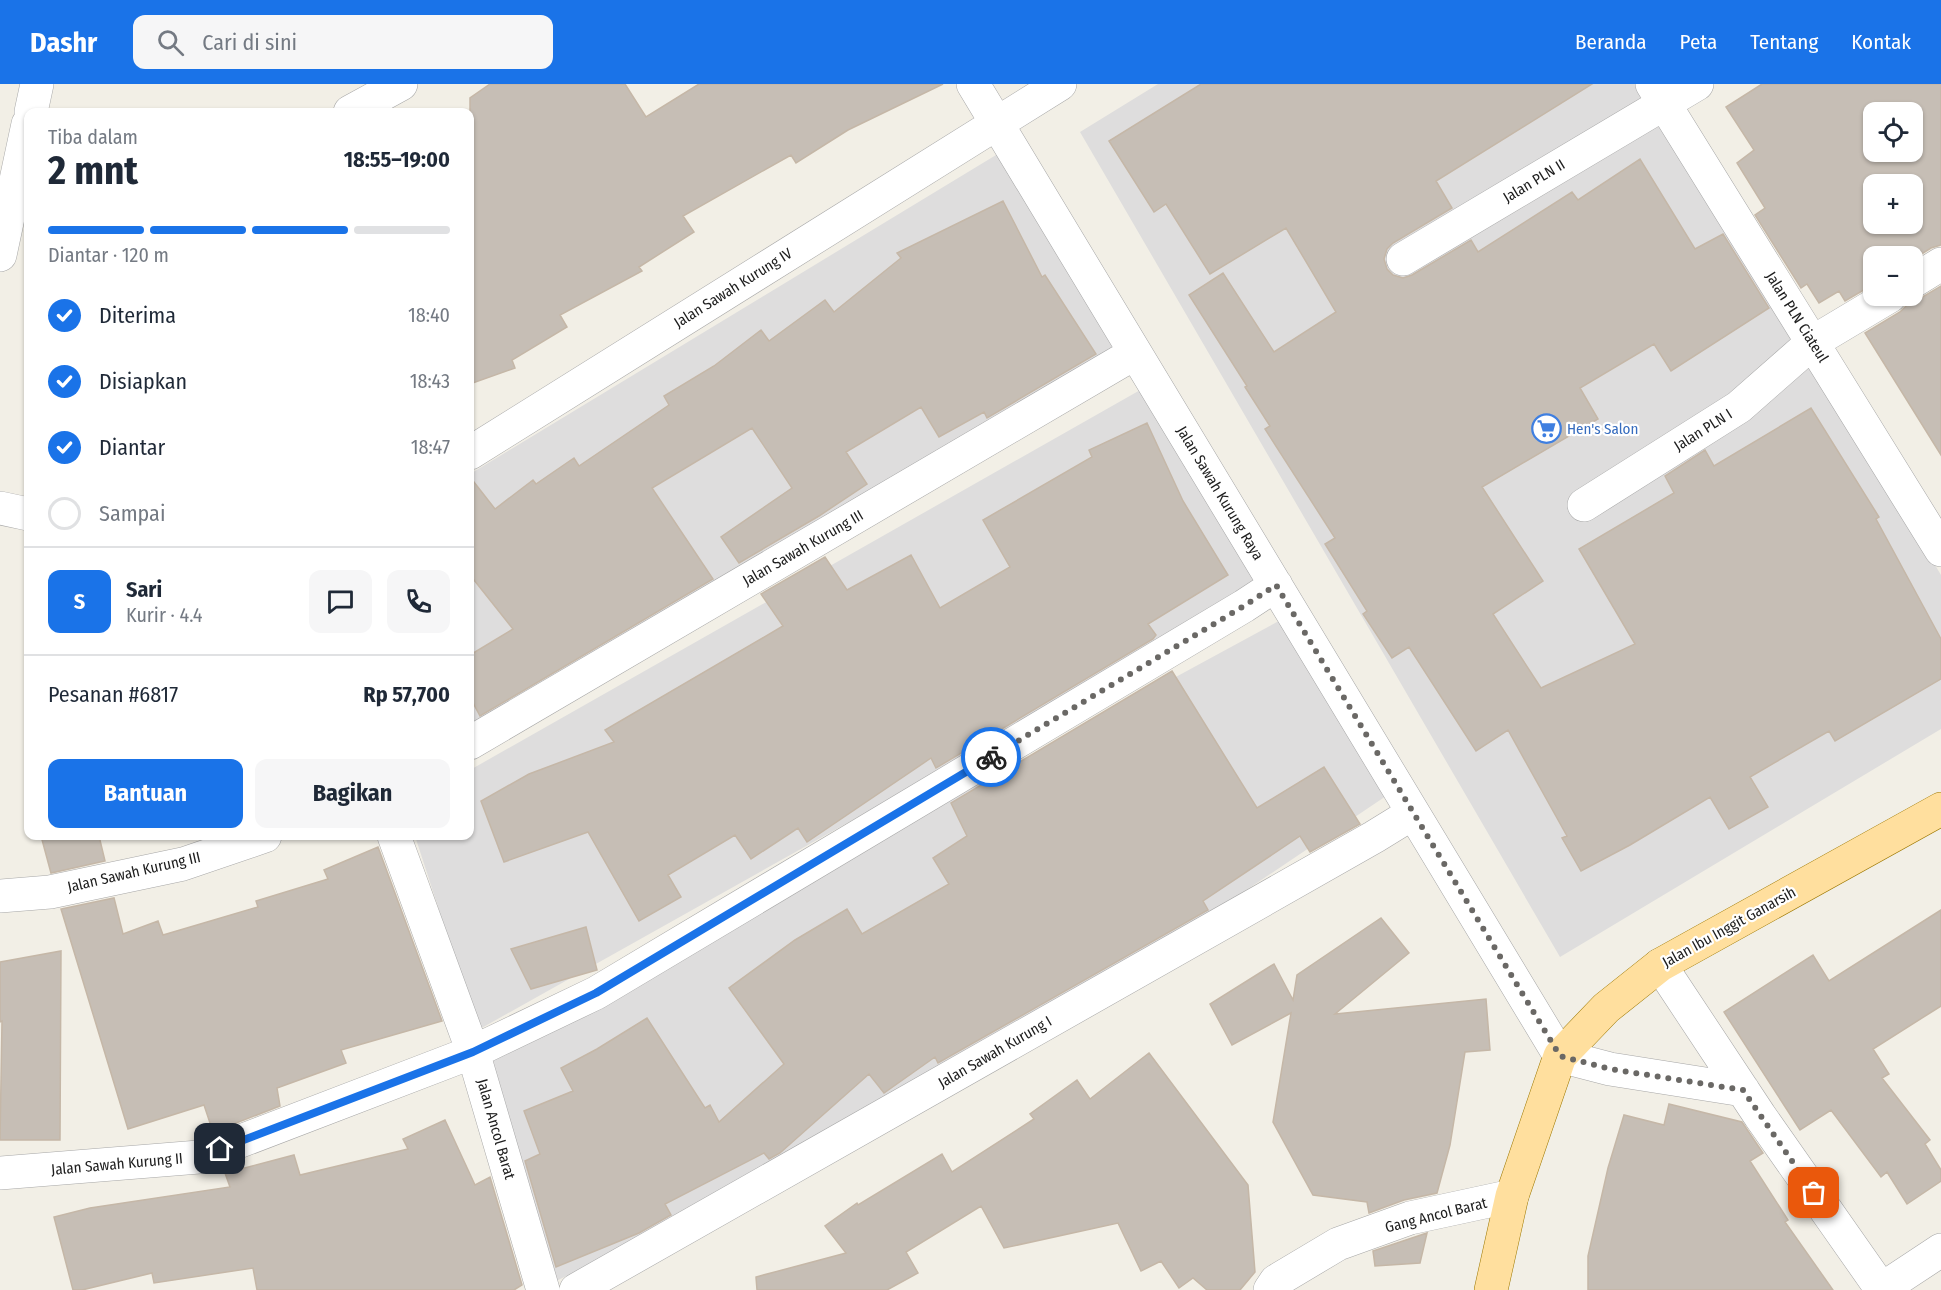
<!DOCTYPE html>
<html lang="id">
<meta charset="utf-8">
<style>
:root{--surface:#fff;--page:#f6f6f7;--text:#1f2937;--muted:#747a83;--line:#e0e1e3;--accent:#1a73e8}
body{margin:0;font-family:"Fira Sans Condensed",sans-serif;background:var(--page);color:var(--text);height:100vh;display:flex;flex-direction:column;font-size:22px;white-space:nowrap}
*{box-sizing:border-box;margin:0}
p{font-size:20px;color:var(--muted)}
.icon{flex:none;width:33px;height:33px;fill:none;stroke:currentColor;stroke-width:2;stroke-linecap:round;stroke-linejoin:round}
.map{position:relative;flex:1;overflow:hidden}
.details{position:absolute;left:24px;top:24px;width:450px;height:732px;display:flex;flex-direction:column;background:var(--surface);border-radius:12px;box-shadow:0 2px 4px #0004}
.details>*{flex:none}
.controls{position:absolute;left:1863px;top:18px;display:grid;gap:12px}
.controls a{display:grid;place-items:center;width:60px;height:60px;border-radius:12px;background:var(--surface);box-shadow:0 2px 4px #0004;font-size:30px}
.pin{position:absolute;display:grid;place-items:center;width:51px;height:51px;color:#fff;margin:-26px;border-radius:12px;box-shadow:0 3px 9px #0006}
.courier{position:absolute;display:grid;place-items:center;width:60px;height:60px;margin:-30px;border:4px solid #1a73e8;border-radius:50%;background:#fff;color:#222;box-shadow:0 2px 8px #0007}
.head em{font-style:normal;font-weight:700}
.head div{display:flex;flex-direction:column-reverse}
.head{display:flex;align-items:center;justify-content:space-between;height:102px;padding:0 24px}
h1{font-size:39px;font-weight:700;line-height:45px}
.bar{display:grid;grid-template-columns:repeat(4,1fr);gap:9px 6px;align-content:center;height:72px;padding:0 24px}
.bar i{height:8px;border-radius:4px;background:var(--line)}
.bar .current{background:var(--accent)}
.bar p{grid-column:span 4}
.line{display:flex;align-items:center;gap:15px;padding:0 24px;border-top:2px solid var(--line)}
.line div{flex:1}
.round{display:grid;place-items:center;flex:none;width:63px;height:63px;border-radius:12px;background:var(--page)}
ol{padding:0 24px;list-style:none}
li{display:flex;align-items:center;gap:18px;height:66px}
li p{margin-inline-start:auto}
li .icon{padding:6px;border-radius:50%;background:var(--accent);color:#fff;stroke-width:4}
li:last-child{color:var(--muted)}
li i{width:33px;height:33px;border:3px solid var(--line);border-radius:50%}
.button{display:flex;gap:12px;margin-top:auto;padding:12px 24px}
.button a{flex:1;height:69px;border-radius:12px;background:var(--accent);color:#fff;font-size:24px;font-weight:700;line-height:69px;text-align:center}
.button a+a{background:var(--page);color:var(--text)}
header{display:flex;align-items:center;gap:36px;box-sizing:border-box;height:84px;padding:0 30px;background:var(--accent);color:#fff}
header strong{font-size:28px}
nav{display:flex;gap:33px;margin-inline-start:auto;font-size:21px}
.search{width:420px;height:54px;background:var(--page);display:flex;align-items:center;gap:15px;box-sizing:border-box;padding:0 21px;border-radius:12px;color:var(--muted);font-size:22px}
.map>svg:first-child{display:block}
</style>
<header>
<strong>Dashr</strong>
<div class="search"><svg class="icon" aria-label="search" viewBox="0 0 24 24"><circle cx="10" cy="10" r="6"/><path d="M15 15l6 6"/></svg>Cari di sini</div>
<nav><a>Beranda</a><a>Peta</a><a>Tentang</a><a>Kontak</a></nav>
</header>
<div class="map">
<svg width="1941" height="1206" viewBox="0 0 1941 1206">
<rect width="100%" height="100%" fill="#f2efe6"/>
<!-- residential -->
<path fill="#dedddd" d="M1158 0H1647L1941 491V645L1560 873 1080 48Z
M1001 68 1143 273 470 663V390Z
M1142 305 1272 501 478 946 415 752H470V686Z
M1290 531 1392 708 945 1009 554 1198 482 970Z"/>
<!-- building -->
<path fill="#c6beb5" stroke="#c5b7a7" stroke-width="1.5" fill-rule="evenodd" d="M490 0H625L646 33 699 0H943L848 46 796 79 791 71 683 132 694 148 639 183 642 187 560 231 567 243 512 276 515 284 470 300V14Z
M1201 0H1592L1436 97 1452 124 1393 159 1387 165 1384 175 1387 185 1393 191 1403 194 1412 191 1471 156 1478 168 1572 108 1578 116 1640 75 1695 165 1723 150 1769 224 1671 287 1654 260 1580 304 1598 335 1482 403 1543 497 1493 530 1541 604 1635 560 1579 465 1674 409 1665 392 1705 366 1714 382 1811 324 1879 433 1876 435 1941 555V595L1835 657 1829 647 1750 693 1768 723 1729 745 1710 713 1630 761 1581 787 1562 754 1567 752 1508 646 1476 667 1409 563 1392 574 1363 530 1367 527 1325 460 1335 454 1265 345 1270 342 1245 303 1247 302 1189 211 1223 189 1274 268 1336 228 1286 144 1210 190 1166 120 1154 128 1109 57Z
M1762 0H1941V161L1931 164 1912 176V172H1874V200L1845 217 1839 207 1819 219 1807 200 1801 204 1755 131 1765 124 1737 79 1754 66 1726 23ZM1874 28H1912V68H1874ZM1874 100H1912V140H1874Z
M1003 117 1042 193 1045 191 1096 270 987 334 984 328 939 353 921 323 846 368 867 400 819 432 739 479 721 453 792 404 752 344 652 404 713 495 480 632 470 613V571L513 545 470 491V393L495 425 533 396 536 400 574 374 579 382 669 321 664 312 714 282 761 246 769 257 825 216 834 228 901 174 897 169Z
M1941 202V371L1865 249 1900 228 1906 222 1908 216 1913 217 1921 214Z
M1147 339 1183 417 1228 491 1148 540 1156 551 1153 555 936 684 931 674 807 758 798 744 751 775 735 751 668 791 681 813 639 837 588 748 504 778 481 717 529 690 614 658 605 646 783 542 761 510 825 473 847 506 911 471 940 524 1010 483 983 436 1092 373 1089 366Z
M1172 587 1257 724 1324 683 1360 740 1310 768 1300 752 1203 817 1208 826 938 979 935 973 884 1009 869 990 780 1069 769 1075 764 1069 665 1120 671 1131 639 1149 556 1183 525 1077 540 1070 524 1027 573 1007 561 984 597 965 647 934 705 1024 710 1021 719 1038 784 980 729 904 795 856 847 825 862 850 949 800 933 774 967 752 951 719Z
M41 752H99L105 777 51 789Z
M378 763 442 937 341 966 346 979 277 1004 280 1022 213 1048 204 1021 128 1045 61 825 114 814 123 850 158 837 163 851 258 823 256 817 328 795 324 786Z
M1941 826V922L1873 965 1889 990 1882 994 1930 1056 1925 1060 1941 1086V1097L1907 1120 1887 1088 1881 1093 1831 1026 1800 1046 1724 928 1813 871 1829 897Z
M1381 834 1409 869 1335 930 1486 915 1490 966 1465 968 1450 1061 1437 1109 1404 1116 1369 1129 1367 1118 1313 1111 1273 1038 1291 929 1232 961 1210 920 1274 880 1293 916 1297 891Z
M586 843 597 886 531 905 511 865Z
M61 867 60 1056H0L2 937 0 938V878Z
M1149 969 1248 1101 1255 1188 1240 1206H1207L1193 1194 1179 1204 1161 1177 1141 1187 1118 1139 1004 1164 981 1122 906 1168 918 1189 887 1206H757L756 1193 846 1169 825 1142 857 1119 858 1121 942 1070 952 1088 1034 1035 1030 1030 1077 996 1090 1015Z
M1669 1020 1742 1038 1763 1069 1750 1077 1788 1136 1785 1138 1833 1206H1588V1172L1608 1084 1624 1031 1664 1041Z
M445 1036 475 1101 490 1093 522 1201 514 1206H257L253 1184 154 1199 152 1189 82 1206H73L54 1133 90 1124 230 1103 225 1089 294 1071 300 1091 408 1065 403 1055Z
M1427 1149 1420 1179 1375 1182 1373 1167Z"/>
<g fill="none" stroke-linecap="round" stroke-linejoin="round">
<defs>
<path id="minor" d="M973 0 1560 972 1610 985 1743 1006
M1652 0 1941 466
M31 28 37 0
M350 28 401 0
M0 171 28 40
M1403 175 1697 0
M1912 198 1941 180
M470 369 1060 0
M1584 421 1739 323 1813 258 1890 212
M0 424 28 430
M470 659 1135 269
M394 752 473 968 543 1206
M0 812 50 808 183 780 265 752
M1660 881 1760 1032 1882 1206
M0 1089 199 1073 473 968 596 909 1244 522 1276 501
M1882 1205 1941 1166
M576 1206 1374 753 1413 729
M1270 1206 1276 1197 1338 1160 1410 1134 1512 1112"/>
<path id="major" d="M1491 1206 1512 1112 1560 972 1606 924 1660 881 1941 725"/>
</defs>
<!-- minor casing -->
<use href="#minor" stroke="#a7a7a7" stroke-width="34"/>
<!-- major casing -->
<use href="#major" stroke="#9d7800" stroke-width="34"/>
<!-- minor -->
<use href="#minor" stroke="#fff" stroke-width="33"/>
<!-- major -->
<use href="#major" stroke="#ffdf9e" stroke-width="33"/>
</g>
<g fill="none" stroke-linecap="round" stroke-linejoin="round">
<!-- done -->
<path stroke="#6a6865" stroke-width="6" stroke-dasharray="0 10.8" d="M991 673 1244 522 1276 501 1560 972 1610 985 1743 1006 1814 1109"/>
<!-- route -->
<path stroke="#1a73e8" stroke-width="8" d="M220 1065 473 968 596 909 991 673"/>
</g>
<!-- icons -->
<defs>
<symbol id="supermarket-ring" viewBox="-11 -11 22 22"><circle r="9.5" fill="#fff" stroke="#3f7fe0" stroke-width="1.5"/><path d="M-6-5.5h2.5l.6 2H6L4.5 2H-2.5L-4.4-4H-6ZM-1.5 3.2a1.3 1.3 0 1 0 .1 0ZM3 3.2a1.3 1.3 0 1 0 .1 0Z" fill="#3f7fe0"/></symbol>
</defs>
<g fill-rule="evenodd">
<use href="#supermarket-ring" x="1530" y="328" width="33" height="33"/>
</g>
<g text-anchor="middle" stroke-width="4.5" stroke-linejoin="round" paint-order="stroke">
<!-- street labels -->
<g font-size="15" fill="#202020" stroke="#fff">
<text transform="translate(1534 97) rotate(-31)" y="5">Jalan PLN II</text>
<text transform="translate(733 204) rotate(-32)" y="5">Jalan Sawah Kurung IV</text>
<text transform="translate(1797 233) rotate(58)" y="5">Jalan PLN Ciateul</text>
<text transform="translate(1703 346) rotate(-32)" y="5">Jalan PLN I</text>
<text transform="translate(1220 409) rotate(59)" y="5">Jalan Sawah Kurung Raya</text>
<text transform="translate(803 464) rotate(-30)" y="5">Jalan Sawah Kurung III</text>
<text transform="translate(134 788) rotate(-13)" y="5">Jalan Sawah Kurung III</text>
<text transform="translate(1729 843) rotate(-29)" y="5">Jalan Ibu Inggit Ganarsih</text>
<text transform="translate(995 968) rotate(-30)" y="5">Jalan Sawah Kurung I</text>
<text transform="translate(496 1045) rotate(74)" y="5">Jalan Ancol Barat</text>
<text transform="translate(117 1080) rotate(-5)" y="5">Jalan Sawah Kurung II</text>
<text transform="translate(1436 1131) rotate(-14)" y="5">Gang Ancol Barat</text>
</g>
<!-- shop labels -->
<g font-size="15" fill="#366cbe" stroke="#fff" text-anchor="start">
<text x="1567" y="350">Hen's Salon</text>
</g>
</g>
</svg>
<div class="controls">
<a><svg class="icon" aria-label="locate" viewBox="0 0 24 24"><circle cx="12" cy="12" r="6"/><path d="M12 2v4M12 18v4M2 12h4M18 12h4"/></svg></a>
<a>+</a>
<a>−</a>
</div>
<div class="pin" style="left:1814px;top:1109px;background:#ea580c"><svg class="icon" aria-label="bag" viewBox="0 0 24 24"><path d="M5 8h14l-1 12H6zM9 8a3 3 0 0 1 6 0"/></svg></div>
<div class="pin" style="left:220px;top:1065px;background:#1f2937"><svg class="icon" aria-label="home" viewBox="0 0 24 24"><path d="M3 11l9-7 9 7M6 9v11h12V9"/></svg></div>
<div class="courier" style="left:991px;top:673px"><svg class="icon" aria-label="bike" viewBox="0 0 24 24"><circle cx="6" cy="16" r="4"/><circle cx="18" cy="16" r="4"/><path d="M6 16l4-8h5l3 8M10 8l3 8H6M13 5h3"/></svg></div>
<section class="details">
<div class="head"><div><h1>2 mnt</h1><p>Tiba dalam</p></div><em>18:55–19:00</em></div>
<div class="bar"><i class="current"></i><i class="current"></i><i class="current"></i><i></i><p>Diantar · 120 m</p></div>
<ol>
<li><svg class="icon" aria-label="check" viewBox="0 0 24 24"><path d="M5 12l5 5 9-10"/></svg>Diterima<p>18:40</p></li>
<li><svg class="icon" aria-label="check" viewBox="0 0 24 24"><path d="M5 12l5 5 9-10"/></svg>Disiapkan<p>18:43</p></li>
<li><svg class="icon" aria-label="check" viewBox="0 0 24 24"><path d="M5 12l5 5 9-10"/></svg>Diantar<p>18:47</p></li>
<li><i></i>Sampai</li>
</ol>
<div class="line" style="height:108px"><b class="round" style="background:var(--accent);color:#fff">S</b><div><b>Sari</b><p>Kurir · 4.4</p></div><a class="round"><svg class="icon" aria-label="chat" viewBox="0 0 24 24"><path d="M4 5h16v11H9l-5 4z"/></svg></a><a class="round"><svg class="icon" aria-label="phone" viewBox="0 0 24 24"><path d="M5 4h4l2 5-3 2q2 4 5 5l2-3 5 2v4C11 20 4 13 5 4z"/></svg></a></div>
<div class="line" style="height:78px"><div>Pesanan #6817</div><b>Rp 57,700</b></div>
<div class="button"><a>Bantuan</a><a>Bagikan</a></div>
</section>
</div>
